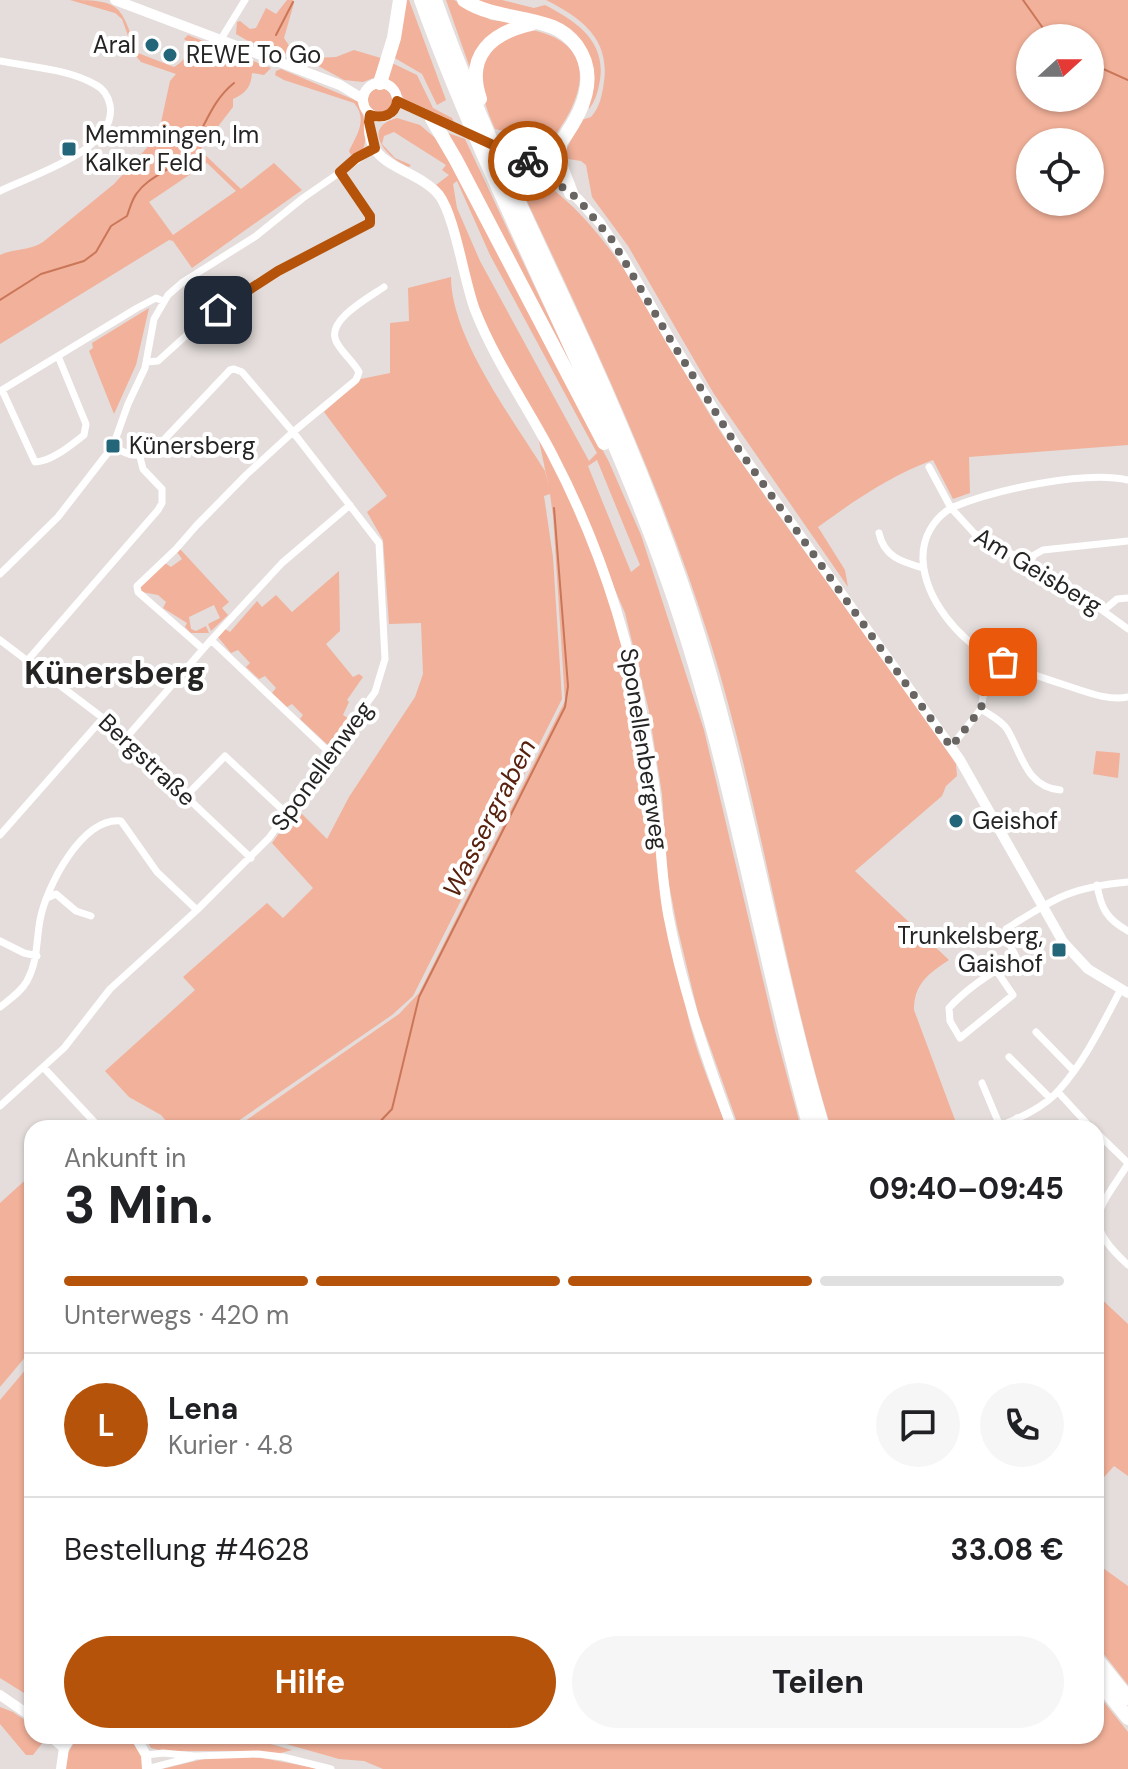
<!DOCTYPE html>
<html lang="de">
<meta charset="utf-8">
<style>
:root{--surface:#fff;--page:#f6f6f6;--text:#202124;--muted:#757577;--line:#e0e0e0;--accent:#b45309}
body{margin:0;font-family:"DM Sans",sans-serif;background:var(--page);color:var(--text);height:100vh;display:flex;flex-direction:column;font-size:30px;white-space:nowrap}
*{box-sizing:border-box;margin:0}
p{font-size:26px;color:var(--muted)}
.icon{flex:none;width:44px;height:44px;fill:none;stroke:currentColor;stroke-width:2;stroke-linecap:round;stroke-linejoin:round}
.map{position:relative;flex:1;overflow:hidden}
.panel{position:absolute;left:24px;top:1120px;width:1080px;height:624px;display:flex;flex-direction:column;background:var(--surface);border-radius:24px;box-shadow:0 2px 6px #0004}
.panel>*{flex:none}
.needle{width:52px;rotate:69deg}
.fabs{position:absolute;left:1016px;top:24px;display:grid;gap:16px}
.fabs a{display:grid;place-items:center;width:88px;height:88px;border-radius:50%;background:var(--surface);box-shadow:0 2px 6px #0004;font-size:40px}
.pin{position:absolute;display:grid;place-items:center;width:68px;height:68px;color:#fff;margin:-34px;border-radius:16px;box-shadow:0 4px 12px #0006}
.courier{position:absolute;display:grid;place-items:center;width:80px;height:80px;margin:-40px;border:6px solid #b45309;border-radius:50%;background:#fff;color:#222;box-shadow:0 2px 10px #0007}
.headline em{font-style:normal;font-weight:700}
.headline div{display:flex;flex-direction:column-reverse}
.headline{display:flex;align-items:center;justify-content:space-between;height:136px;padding:0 40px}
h1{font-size:52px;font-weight:700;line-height:60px}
.bar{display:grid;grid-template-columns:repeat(4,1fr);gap:12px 8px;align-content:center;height:96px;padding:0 40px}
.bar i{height:10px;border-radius:6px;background:var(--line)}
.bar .on{background:var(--accent)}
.bar p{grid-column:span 4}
.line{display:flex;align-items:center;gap:20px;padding:0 40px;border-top:2px solid var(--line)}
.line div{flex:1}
.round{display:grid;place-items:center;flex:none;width:84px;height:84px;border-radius:42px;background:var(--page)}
.cta{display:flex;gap:16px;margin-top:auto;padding:16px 40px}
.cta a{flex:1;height:92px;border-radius:48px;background:var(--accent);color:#fff;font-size:32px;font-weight:700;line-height:92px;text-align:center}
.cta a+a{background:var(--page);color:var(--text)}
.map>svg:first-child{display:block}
</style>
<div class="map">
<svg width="1128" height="1769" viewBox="0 0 1128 1769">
<rect width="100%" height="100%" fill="#e4dddb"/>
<!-- green -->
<path fill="#f2b19a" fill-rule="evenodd" d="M70 0C123 0 120 6 138 53L174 67C184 61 189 54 188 42L184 39 188 35 271 68 264 75 252 73C251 87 246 93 233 99V107L200 150 241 189 274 163 302 190 192 268 173 241 169 240 0 344V255C15 248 30 251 43 242L114 184 153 141 160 127 170 81 176 74 141 62 135 55 122 19 115 13ZM207 163 236 191 173 235 149 202Z
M287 0H293L294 3 284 38 290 47 315 58 336 57 354 50 384 59 376 77 363 82 344 80 311 62 248 41 236 34 237 22 240 21 250 29 256 28 266 8 276 14Z
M403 0H409L446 100 437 105 422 74 393 57Z
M446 0H454L491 20 518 23 471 71Z
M472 0H502L534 8 545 5C576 21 606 41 600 80 598 91 596 100 589 109L584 47Z
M546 0H1128V445L969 457 970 493 953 499 933 460C891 475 854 501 818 527L845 570 848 587 714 394 628 246 592 197 586 165 581 161 562 158 581 120 591 117C600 107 602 95 604 82 610 38 581 18 546 0ZM1030 38H1090V98H1030ZM1030 142H1090V202H1030Z
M532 30C608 46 579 109 544 149L526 136 495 129C485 106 467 60 496 42 506 36 522 33 532 30Z
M392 63 417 75 433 108 452 118 454 122 405 100 394 84 386 80Z
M281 69 357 101C364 113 369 135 363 149L351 155 349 151C357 134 368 120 354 103L284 80 275 75 276 71Z
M368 100a12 12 0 1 1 24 0a12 12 0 1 1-24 0Z
M397 118 420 125 440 142 609 462 641 535 704 730 776 1035 801 1128H739L698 1013 677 926 668 879 662 794 649 711 625 613 589 529 485 328 443 192 436 185 449 175 442 170 446 165 394 132 384 136 382 144 395 158 411 165 409 167C388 159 359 128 397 118ZM457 181 490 255 597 453 589 461 480 261 457 208 453 184ZM597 460 640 565 631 572 588 466Z
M448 133 465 139 573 368Z
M508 161C618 213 663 348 728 443 802 551 883 655 956 764L957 776 946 786 942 796 855 871 949 960C928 974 914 984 914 1010L958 1128H831C782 968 760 801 710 641 658 475 582 318 508 161Z
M451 277C451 338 513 419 545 471L549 488 538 436C571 497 602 564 620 631 654 761 658 896 690 1025 699 1060 714 1094 727 1128H235L399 1014 419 993 565 701 553 516 550 494 544 496 553 557 562 699 413 996 392 1015 228 1128H172L161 1115 129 1097 105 1071 195 990 183 977 267 903 283 918 313 888 272 843 297 809 327 839 349 797 415 697 423 674 421 623 389 624 383 540 367 512 387 496 324 412 361 379 390 373V323L409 321 408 288Z
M149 308 136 365 114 414 89 351 93 348 92 343Z
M180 549 229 602 222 608 228 615 211 631 208 624 220 618 214 605 189 617 191 629 196 631 206 626 209 633H191L185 627 187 623 163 608 166 602 158 595 142 592 140 585 165 563 171 567 182 559 177 552Z
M339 571 340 631 326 644 353 677 359 674 363 677 347 700 349 702 343 715 351 720 329 746 300 719 303 715 292 704 287 707 272 693 276 688 265 676 259 679 246 667 250 663 238 650 231 653 218 637 225 629 230 632 257 601 262 607 276 595 292 612Z
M1096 751 1120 753 1118 778 1093 774Z
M32 1174V1349L0 1387V1203Z
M1096 1294 1128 1324V1476L1114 1466 1096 1486Z
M32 1362V1698L0 1678V1400Z
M1096 1563 1128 1586V1685L1096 1644Z
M1096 1692 1128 1732V1769H383L364 1761 339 1759 258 1736H1096Z
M0 1707 13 1712 32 1725V1736L47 1737 33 1755H26L0 1724Z
M78 1736H130L142 1755 143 1769H65L66 1756Z
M144 1736H243L292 1750 277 1754 257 1751H163L151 1748Z
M257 1757 320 1769H162L208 1758Z"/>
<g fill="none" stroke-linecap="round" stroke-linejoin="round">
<!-- stream -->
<path stroke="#ca7659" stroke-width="2" d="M1023 0 1050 38
M276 35 293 2
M1090 63 1128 80
M0 300 41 274 84 261 96 252 111 226 127 216C130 208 132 199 137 193 149 176 171 171 185 155 205 132 208 104 234 83
M374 1128 392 1109 419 997 565 707 568 686 554 508"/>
<!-- street -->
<path stroke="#fff" stroke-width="7" d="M221 39 245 0
M0 61C31 67 69 69 96 85 104 89 108 96 110 105 118 150 32 175 0 191
M147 362 158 361 201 322 262 281 370 223V216L340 172
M2 390 35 462C51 462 71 445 84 435L86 424 58 356
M0 391 137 308 156 298 163 301
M929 467 951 508C993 490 1085 470 1128 480
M879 533C884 557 902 562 923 568
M1030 562 1034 555 1043 550 1128 541
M0 574 58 517 113 446 128 404 145 368 154 319 168 295 183 282 256 236 303 198 375 148
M1104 610 1117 599 1128 598
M1128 629 1066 584 974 533 951 508C933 519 922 538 923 560 925 599 958 639 992 657 1015 669 1043 678 1068 686 1087 692 1108 701 1128 697
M0 640 103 718 251 858
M211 640 331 754
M203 649 138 592 137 586 176 549 196 526 246 475 293 432 356 380 359 372C353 361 341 352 336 341 326 320 370 297 384 287
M27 661 158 510 162 503V489L143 469 140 457
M981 709C990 715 1001 720 1007 729 1022 754 1026 787 1060 790
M126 738 211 640 282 563 350 505
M951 747 981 709 990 656
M186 796 225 756 287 814
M0 835 103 718
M1097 885C1101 909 1107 919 1128 931
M47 898 56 894 76 911 91 916
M0 941 24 953 37 956
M996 970 1013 995 960 1038 950 1021 949 1008C968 987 992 973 1016 957L1005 935 1006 929C1054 899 1070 887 1128 882
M0 1007C10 999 21 992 27 981 38 961 36 942 40 920 46 887 82 817 121 821L157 872 197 910
M1036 1032 1073 1070
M1009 1057 1050 1098
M44 1068 99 1127
M982 1083 1000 1126
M1058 1092 1091 1128
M0 1106 64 1048 110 989 197 910 269 838 375 692 385 659 379 543 293 432 242 372 234 369 230 370 159 445C141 459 131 458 113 446
M1017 1118 1027 1128
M995 1128C1017 1119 1044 1108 1059 1090 1085 1061 1103 1023 1121 989
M1096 1132 1128 1163
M1128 1164C1098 1211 1080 1221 1128 1265
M146 1755 163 1753 195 1756 258 1754 283 1757 331 1769
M147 1769 193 1757"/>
<!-- secondary -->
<path stroke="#fff" stroke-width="10" d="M115 0 340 85 363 99
M363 100a17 17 0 1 1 34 0a17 17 0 1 1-34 0Z
M397 101 478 138
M370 115C360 169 414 165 439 195 455 216 464 281 475 310 495 361 527 406 552 454 606 557 636 661 653 776 660 821 660 868 668 914 682 988 706 1058 732 1128
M493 144 534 164 554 178 578 199 600 223 623 257 670 339 739 450 960 760 1063 942 1088 969 1128 993
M0 1695 32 1717
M50 1736 64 1748
M135 1736 146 1755 147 1769
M61 1769 64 1748 72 1736"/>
<!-- highway -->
<path stroke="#fff" stroke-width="14" d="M421 0C493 200 599 384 669 584 731 761 760 947 810 1128
M435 0C477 120 534 233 587 349 621 424 653 501 680 579 742 758 769 946 823 1128
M464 0C492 18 523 15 553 27 563 31 571 38 577 46 607 88 566 137 540 168
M380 83 394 38 400 0
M480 99C465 55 492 33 531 24
M432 119 456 160 604 443
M560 145 558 159 571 193
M1096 1658 1128 1698
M1096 1678 1128 1718"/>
</g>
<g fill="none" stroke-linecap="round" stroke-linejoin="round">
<!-- done -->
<path stroke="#686563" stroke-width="8" stroke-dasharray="0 14.4" d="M528 161 578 199 612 240 670 339 739 450 951 747 981 709 990 656 1003 662"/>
<!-- route -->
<path stroke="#b45309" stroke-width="10" d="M218 310 278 271 370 223V216L340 172 356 158 375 148 369 122 370 115C383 119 395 115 397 101L528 161"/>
</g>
<!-- markers -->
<g fill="#236579" stroke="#fff" stroke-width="3">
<circle cx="152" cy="45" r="8"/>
<circle cx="170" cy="55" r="8"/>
<rect x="61" y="141" width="16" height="16" rx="4"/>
<rect x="105" y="438" width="16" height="16" rx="4"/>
<circle cx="956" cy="821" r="8"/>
<rect x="1051" y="942" width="16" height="16" rx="4"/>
</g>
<g text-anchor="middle" stroke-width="8" stroke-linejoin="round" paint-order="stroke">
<!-- poi labels -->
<g font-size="24" fill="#262423" stroke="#fff" text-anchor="start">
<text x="136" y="53" text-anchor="end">Aral</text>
<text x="186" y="63">REWE To Go</text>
<text x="85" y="143">Memmingen, Im<tspan x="85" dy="28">Kalker Feld</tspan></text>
<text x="129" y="454">Künersberg</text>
<text x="972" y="829">Geishof</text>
<text x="1043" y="944" text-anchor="end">Trunkelsberg,<tspan x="1043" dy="28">Gaishof</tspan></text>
</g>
<!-- street labels -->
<g font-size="24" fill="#262423" stroke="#fff">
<text transform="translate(1038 571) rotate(31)" y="8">Am Geisberg</text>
<text transform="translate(644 749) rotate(81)" y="8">Sponellenbergweg</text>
<text transform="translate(147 760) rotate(43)" y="8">Bergstraße</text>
<text transform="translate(322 766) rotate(-54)" y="8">Sponellenweg</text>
</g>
<!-- water labels -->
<g font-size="26" font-style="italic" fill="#59220e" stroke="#fff">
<text transform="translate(489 818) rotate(-63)" y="9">Wassergraben</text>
</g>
<!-- district labels -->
<g font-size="32" font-weight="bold" fill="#262423" stroke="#fff">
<text x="115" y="684">Künersberg</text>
</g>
</g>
</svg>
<div class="fabs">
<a><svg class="needle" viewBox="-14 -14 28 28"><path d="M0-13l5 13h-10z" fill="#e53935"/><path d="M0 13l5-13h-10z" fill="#757577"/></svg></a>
<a><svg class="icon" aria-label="locate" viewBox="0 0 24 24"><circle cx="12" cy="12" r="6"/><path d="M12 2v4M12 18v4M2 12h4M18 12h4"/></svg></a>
</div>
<div class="pin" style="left:1003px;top:662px;background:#ea580c"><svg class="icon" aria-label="bag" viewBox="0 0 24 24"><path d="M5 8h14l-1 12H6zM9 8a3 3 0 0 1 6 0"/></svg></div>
<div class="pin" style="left:218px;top:310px;background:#1f2937"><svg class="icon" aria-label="home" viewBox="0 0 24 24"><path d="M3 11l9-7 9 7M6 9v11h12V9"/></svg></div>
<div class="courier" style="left:528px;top:161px"><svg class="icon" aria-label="bike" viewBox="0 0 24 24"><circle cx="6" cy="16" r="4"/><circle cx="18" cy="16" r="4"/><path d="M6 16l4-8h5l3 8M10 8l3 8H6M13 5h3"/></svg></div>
<section class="panel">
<div class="headline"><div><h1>3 Min.</h1><p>Ankunft in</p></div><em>09:40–09:45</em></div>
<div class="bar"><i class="on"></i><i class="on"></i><i class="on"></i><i></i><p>Unterwegs · 420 m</p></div>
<div class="line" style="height:144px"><b class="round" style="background:var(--accent);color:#fff">L</b><div><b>Lena</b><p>Kurier · 4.8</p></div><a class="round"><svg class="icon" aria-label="chat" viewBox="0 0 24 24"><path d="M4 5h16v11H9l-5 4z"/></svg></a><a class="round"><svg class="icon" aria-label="phone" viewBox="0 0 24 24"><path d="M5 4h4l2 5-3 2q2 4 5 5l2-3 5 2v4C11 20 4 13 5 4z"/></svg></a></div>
<div class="line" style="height:104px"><div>Bestellung #4628</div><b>33.08 €</b></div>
<div class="cta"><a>Hilfe</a><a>Teilen</a></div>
</section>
</div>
